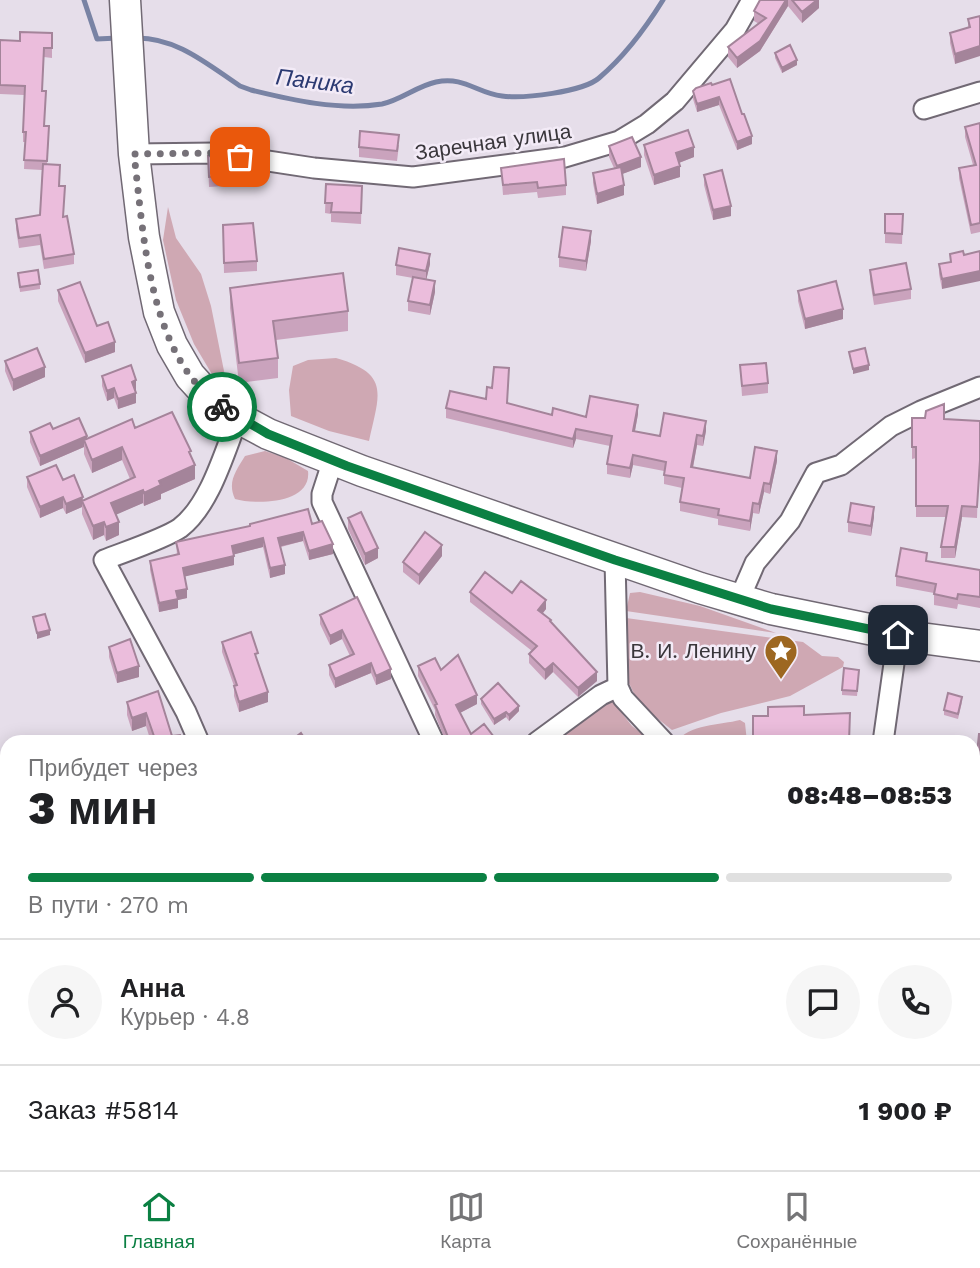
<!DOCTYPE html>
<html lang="ru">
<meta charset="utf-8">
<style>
:root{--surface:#fff;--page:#f6f6f6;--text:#202124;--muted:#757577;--line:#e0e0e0;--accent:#0b8043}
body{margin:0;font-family:"Work Sans",sans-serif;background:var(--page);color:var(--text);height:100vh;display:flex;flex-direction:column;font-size:26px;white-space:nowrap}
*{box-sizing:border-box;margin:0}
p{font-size:23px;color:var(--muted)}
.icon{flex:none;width:38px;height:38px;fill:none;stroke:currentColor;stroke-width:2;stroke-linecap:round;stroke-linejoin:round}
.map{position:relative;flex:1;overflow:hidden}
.panel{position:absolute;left:0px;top:735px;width:980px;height:436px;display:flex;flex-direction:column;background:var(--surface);border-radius:21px 21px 0 0;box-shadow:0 4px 18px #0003}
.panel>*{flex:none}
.pin{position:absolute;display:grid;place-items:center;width:60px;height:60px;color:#fff;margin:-30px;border-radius:14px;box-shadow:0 4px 10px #0006}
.courier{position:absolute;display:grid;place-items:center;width:70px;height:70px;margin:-35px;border:5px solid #0b8043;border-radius:50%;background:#fff;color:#222;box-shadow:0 2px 9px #0007}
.summary em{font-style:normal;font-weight:800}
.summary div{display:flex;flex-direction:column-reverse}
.summary{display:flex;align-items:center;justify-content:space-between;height:119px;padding:0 28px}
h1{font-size:46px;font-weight:800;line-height:52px}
.bar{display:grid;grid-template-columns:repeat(4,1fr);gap:10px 7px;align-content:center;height:84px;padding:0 28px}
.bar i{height:9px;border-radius:5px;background:var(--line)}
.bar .current{background:var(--accent)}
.bar p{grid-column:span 4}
.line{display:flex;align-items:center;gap:18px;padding:0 28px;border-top:2px solid var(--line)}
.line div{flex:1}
.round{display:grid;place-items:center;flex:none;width:74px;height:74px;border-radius:37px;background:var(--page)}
.tab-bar{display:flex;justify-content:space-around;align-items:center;height:98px;border-top:2px solid var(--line);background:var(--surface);font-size:19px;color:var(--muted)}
.tab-bar a{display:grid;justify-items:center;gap:4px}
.tab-bar .current{color:var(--accent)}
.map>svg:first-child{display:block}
</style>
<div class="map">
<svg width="980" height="1170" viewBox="0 0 980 1170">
<rect width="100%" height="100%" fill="#e6deea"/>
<!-- built -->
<path fill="#dfd2e4" d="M206 1164H669L670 1170H205Z"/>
<!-- green -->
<path fill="#cfa8b3" d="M168 207 176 238 201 274 211 306 228 391 213 376 194 344 176 300 163 240Z
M336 358C391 374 379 394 369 441L329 431 291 416 289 390 293 366 308 360Z
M265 451 286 458 308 471C312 504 256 505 235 499 227 482 236 471 245 456Z
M640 592 700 606 776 633 626 611 630 593Z
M626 618 803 642 822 656 838 657 844 662 843 667 790 696 721 713 672 730 639 704 628 681Z
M608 701 613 702 632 726 653 742H556Z
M740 720 745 723 747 742H677C688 724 721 725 740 720Z"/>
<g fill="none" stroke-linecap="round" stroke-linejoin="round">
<!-- stream -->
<path stroke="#7983a4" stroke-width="5" d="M84 0 97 39 118 38
M135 38C176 37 207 64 240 86L251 90C292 100 339 111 382 104 401 100 417 86 436 82 464 76 477 93 502 96 523 99 583 92 599 78 625 56 645 29 663 0"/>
<defs>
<path id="street" d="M924 109 980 92
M134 154 215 153 314 168 413 177 565 157 619 141 647 124 675 101 735 30 752 0
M333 460 322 494V502L434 742
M615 560 618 687 623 698 664 742
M739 600 755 563 790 521 816 473 841 465 891 426 921 411 980 387
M199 742 186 712 104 560C124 552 164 539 180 528 210 505 224 453 238 418
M537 742 601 695 618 687
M883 742 898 635
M0 1079 7 1080
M912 1164 914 1170
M184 1170V1164"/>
<path id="primary" d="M125 0 134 154 144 237 159 312 172 345 190 376 212 400 238 418 268 434 362 471 700 588 771 609 898 635 980 646"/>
</defs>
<!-- street casing -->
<use href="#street" stroke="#716974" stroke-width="23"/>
<!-- primary casing -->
<use href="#primary" stroke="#716974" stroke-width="33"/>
<!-- street -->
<use href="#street" stroke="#fff" stroke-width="19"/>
<!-- primary -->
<use href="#primary" stroke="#fff" stroke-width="30"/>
</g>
<!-- wall -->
<path fill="#caa3bd" d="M760 0H819V8L802 23 788 6 760 51 737 68 728 57V47L759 24 754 21V11Z
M980 16 955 64 950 43V33L968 28V19Z
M52 33V58L44 57 42 91 45 126 49 135 47 164 59 186 64 217 74 254V264L44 269 40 245 19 248 16 229V219L40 215 42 170 24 169 25 142H23V132L24 95 0 94V40L20 41Z
M775 53 797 65 782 73 775 58Z
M712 85 752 144 737 150 719 105 697 112 693 99V91Z
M980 123V232L971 234 959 178V168L973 165 965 137V127Z
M399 145 397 161 359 157V147Z
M644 145 694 157 679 163 680 177 654 185 644 155Z
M609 146 641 167 622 174 624 195 597 204 593 183V173L614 168 609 157Z
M208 156 264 173 263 185 237 182V185L209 187Z
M501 168 566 185V195L538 198 537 192 503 195Z
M704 175 731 216 713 220 704 185Z
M326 184 362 186 361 224 331 222V214L325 213Z
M885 214H903L902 244 885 243Z
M223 225 257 261V271L224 273Z
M591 241 586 271 559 267V257Z
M950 254 964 255 942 289 939 274V264L950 262Z
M430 264 426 280 435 292 430 315 408 311V301L413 278 396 275V265Z
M870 270 911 289V299L874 305 870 280Z
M18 273 40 284V289L20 292Z
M230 288 348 311V331L276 340 278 358V378L239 383 230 308Z
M58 290 97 326 115 352 85 363 58 301Z
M798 291 843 319 805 329 798 301Z
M5 361 45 377 13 391 5 371Z
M740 365 768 383V393L742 396Z
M102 376 136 390 135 391 136 403 118 409 114 398 107 401 102 386Z
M509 378 507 403 552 415 586 417 638 414 635 431 660 436 706 431 703 446 697 445 693 468 750 478 777 461 770 494 764 492 759 514 753 513 750 531 718 525V519L680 511V502L682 488 664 484V471L633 465 630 478 607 474V464L610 446 576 439 573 448 446 418V408L486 399 492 388Z
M912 418 980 421 977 518 962 517 955 558H941V547L946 517H916V458L912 459Z
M135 428 191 457 195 479 161 494V499L144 506 143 503 116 514 119 535 106 541 104 535 93 540 82 514V507L66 514 63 508 40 518 27 487V477L63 480 83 500 130 479 122 460 92 473 84 454V447L40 466 30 442V432L53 429 87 439Z
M874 517 871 536 848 532V522Z
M348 518 378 558 365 565 348 529Z
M312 524 333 554 309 560 303 541 281 547 285 574 270 578 263 547 234 554V565L185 576 187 598 178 600V608L159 612 150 570V561L177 555 176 542Z
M442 556 419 585 403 572V562Z
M927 562 980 570V608L958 604 957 609 934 605V593L896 586V576Z
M470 592 512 593 546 609 543 613 597 681 578 697 553 672 545 680 529 663V654L532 651 470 602Z
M357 597 391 679 376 685 371 673 335 688 329 675V665L350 656 342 639 330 645 320 624V615Z
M222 642 258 663 268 702 239 712 234 696V686L222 652Z
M109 647 139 677 117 683 109 657Z
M418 666 441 670 477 704 460 713 471 734 494 742H446L435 715V710L418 676Z
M859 675 857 696 842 695V690Z
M158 691 172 736 181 742H151L146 726 132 731 127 715V702Z
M481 699 519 711 509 721 506 717 494 725 481 704Z
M962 702 958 719 944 715V710Z
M980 734V773H976V763Z
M973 813 980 814V869H979L977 879H973Z
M0 825 7 827V894L0 893Z
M973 900 980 901V934L973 933Z
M980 940V973H973V956Z
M0 973 7 974V1049H2L4 1010 0 1009Z
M980 1000V1073H973V1036L975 1035Z
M464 1164H574L576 1170H475Z"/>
<!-- shaded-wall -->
<path fill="#a4849a" d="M786 0H788V6L760 51 737 68V58Z
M817 0H819V8L802 23V12Z
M980 46V56L955 64V54Z
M797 60V65L782 73V68Z
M719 97V105L697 112V104Z
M752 136V144L737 150V142Z
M694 147V157L676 164V153Z
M641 157V167L617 176V166Z
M680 166V177L654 185V175Z
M624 185V195L597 204V194Z
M731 206V216L713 220V210Z
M591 231V241L586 271V261Z
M430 254V264L426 281V271Z
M980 271V281L942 289V279Z
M435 281V292L430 315V305Z
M843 309V319L805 329V319Z
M115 342V352L85 363V353Z
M869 365V370L853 374V369Z
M45 367V377L13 391V380Z
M136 380V390L132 392V382Z
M114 388V398L107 401V391Z
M136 393V403L118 409V399Z
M638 405V414L633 441V431Z
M706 421V431L703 446V436Z
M576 429V439L573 448V439Z
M697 435V445L691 477V467Z
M87 436V446L84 440V447L40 466V456Z
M122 447V460L92 473V460Z
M777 451V461L770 494V484Z
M633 455V465L630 478V468Z
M195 465V479L161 494V499L144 506V493L159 481Z
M764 483V492L759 514V504Z
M143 490V503L111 517V503Z
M63 497V508L40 518V507Z
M83 497 82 507 66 514V504Z
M753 503V513L750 531V521Z
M962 506V517L955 558V547Z
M874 507V517L871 536V526Z
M104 522V535L93 540V526Z
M119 522V535L106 541V527Z
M303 532V541L278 547V538Z
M263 538V547L232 555V546Z
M333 544V554L309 560V551Z
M442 545V556L419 585V575Z
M378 548V558L365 565V554Z
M234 556V565L183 577V568Z
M285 565V574L270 578V568Z
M187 589V598L178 600V608L159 612V603L176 591Z
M546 600V609L538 619V610Z
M50 630V635L37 639V633Z
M342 630V639L330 645V636Z
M371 663V673L335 688V679Z
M553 663V672L545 680V670Z
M139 666V677L117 683V673Z
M391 669V679L376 685V676Z
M597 672V681L578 697V688Z
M268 692V702L239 712V702Z
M477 695V704L456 715V705Z
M519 706V711L509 721V715Z
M506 712V717L494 725V719Z
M146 713V726L132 731V718Z
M380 1164H389L386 1170H377Z"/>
<!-- building -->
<path fill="#ebbddc" stroke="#a4849a" stroke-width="2" d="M760 0H786L760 41 737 58 728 47 766 18 754 11Z
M792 0H817L802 12Z
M980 16V46L955 54 950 33 970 27 968 19Z
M20 32 52 33V48H44L42 91H46L44 126H49L47 161 24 160 26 132H23L25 86 0 85V40L20 41Z
M790 45 797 60 782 68 775 53Z
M730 79 742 114H744L752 136 737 142 719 97 697 104 693 91 696 88 711 83 712 85Z
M980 123V223L971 225 959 168 976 165 965 127Z
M688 130 694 147 676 153 680 166 654 175 644 145Z
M360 131 399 135 397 151 359 147Z
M632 137 641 157 617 166 609 146Z
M208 156 264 163 263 175 237 172V175L209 177Z
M564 159 566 185 538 188 537 182 503 185 501 168Z
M43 164 60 165 59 186H65L63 217 67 216 74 254 44 259 40 235 19 238 16 219 40 215Z
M621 167 624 185 597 194 593 173Z
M722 170 731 206 713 210 704 175Z
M326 184 362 186 361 213 331 212 332 203H325Z
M885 214H903L902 234 885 233Z
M253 223 257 261 224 263 223 225Z
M563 227 591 231 586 261 559 257Z
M399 248 430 254 426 271 396 265Z
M963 251 964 255 980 251V271L942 279 939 264 951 262 950 254Z
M906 263 911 289 874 295 870 270Z
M38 270 40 284 20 287 18 273Z
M343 273 348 311 273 321 278 358 239 363 230 288Z
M413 277 435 281 430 305 408 301Z
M836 281 843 309 805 319 798 291Z
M80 282 97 326 108 322 115 342 85 353 58 290Z
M37 348 45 367 13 380 5 361Z
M865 348 869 365 853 369 849 352Z
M766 363 768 383 742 386 740 365Z
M131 365 136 380 132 382 136 393 118 399 114 388 107 391 102 376Z
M494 367 509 368 507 403 552 415 553 408 586 417 590 396 638 405 633 431 660 436 664 413 706 421 703 436 697 435 691 467 750 478 755 447 777 451 770 484 764 483 759 504 753 503 750 521 718 515 719 509 680 502 684 478 664 475 666 462 633 455 630 468 607 464 612 436 576 429 573 439 446 408 450 391 486 399 487 387 492 388Z
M944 404V419L980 421V460L977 507 962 506 955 547H941L948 506H916V447H912V418H925L926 411Z
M172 412 191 451 189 452 195 465 159 481 161 485 144 493 143 490 111 503 119 522 106 527 104 522 93 526 82 501 135 477 122 447 92 460 84 440 132 419 135 428Z
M79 418 87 436 40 456 30 432 50 423 53 429Z
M56 465 63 480 74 475 83 497 66 504 63 497 40 507 27 477Z
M851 503 874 507 871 526 848 522Z
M308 509 312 524 322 521 333 544 309 551 303 532 278 538 285 565 270 568 263 538 232 546 234 556 183 568 187 589 176 591 178 599 159 603 150 561 179 554 176 542 250 526V524Z
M361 512 378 548 365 554 348 518Z
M425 532 442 545 419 575 403 562Z
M901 548 927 553 926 561 980 570V597L958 594 957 599 934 594 936 584 896 576Z
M485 572 512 593 521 581 546 600 538 610 551 620 550 621 597 672 578 688 553 663 545 670 529 654 537 646 470 592Z
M357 597 391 669 376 676 371 663 335 679 329 665 354 654 342 630 330 636 320 615Z
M45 614 50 630 37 633 33 617Z
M251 632 258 653 255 654 268 692 239 702 234 686 237 685 222 642Z
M130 639 139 666 117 673 109 647Z
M458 655 477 695 456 705 471 734 484 724 494 737 488 742H450L435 705 437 704 418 666 435 658 441 670Z
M844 668 859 670 857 691 842 690Z
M498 683 519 706 509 715 506 712 494 719 481 699Z
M158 691 172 736 180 735 181 742H156L146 713 132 718 127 702Z
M948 693 962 697 958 714 944 710Z
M804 706V715L850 713 849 742H753V716H768V707Z
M301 733 307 742H289Z
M979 734H980V763H976Z
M80 739V742H65V741Z
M973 813 980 814V861L979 860 977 871 973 870Z
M0 825 7 827V884L0 882Z
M973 900 980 901V924L973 923Z
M975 940H980V963H973Z
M0 973 7 974V1038H2L5 999H0Z
M980 1000V1063L973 1064V1036L975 1035Z
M0 1155 7 1157V1164H13L12 1170H0Z
M343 1164H380L377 1170H339Z
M485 1164H574L576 1165 573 1170H481Z
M829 1164H854L855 1170H830Z"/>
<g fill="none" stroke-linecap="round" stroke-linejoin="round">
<!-- done -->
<path stroke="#767178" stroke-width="7" stroke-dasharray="0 12.6" d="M222 407C148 356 144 236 134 154L215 153 240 157"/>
<!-- route -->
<path stroke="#0b8043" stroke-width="9" d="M222 407 268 434 347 466 615 560 771 609 898 635"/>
</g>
<!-- icons -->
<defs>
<symbol id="sight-pin" viewBox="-11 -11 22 30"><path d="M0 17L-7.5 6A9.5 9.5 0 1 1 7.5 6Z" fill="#9d6721" stroke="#f3ebf7"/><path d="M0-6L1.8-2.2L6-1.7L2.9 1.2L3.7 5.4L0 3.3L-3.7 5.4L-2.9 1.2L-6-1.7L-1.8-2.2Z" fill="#fff"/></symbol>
</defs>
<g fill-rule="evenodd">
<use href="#sight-pin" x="762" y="632" width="38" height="52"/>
</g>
<g text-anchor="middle" stroke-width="5" stroke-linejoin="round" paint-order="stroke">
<!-- street labels -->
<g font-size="21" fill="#39363b" stroke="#f3ebf7">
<text transform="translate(493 142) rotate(-8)" y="7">Заречная улица</text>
</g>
<!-- poi labels -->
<g font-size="21" fill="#39363b" stroke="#f3ebf7" text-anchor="end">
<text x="756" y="658">В. И. Ленину</text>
</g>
<!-- water labels -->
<g font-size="23" font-style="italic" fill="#2c3a72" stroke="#f3ebf7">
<text transform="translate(315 81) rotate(7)" y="8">Паника</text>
</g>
</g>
</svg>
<div class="pin" style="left:240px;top:157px;background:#ea580c"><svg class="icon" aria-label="bag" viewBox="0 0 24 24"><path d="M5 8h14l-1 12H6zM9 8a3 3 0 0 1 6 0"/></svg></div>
<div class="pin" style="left:898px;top:635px;background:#1f2937"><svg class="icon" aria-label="home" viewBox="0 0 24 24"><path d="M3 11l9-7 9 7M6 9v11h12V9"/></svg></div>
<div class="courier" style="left:222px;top:407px"><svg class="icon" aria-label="bike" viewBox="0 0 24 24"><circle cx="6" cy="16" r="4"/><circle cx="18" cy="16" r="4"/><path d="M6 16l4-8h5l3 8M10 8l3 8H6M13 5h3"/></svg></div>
<section class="panel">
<div class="summary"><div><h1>3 мин</h1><p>Прибудет через</p></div><em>08:48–08:53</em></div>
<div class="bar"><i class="current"></i><i class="current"></i><i class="current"></i><i></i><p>В пути · 270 m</p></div>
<div class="line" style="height:126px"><a class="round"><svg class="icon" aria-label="person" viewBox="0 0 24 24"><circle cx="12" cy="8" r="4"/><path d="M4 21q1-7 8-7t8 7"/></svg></a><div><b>Анна</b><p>Курьер · 4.8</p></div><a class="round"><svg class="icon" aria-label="chat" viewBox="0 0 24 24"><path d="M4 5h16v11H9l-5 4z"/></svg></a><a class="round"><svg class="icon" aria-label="phone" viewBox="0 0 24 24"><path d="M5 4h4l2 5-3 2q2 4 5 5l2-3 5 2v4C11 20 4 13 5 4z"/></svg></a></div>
<div class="line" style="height:91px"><div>Заказ #5814</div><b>1 900 ₽</b></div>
</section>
</div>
<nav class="tab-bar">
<a class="current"><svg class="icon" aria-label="home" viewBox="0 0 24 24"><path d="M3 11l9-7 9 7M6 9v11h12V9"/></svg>Главная</a>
<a><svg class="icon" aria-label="map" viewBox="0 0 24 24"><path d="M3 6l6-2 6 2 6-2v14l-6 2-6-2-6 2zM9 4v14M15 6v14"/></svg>Карта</a>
<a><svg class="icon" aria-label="saved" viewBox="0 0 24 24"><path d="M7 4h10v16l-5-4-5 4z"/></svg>Сохранённые</a>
</nav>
